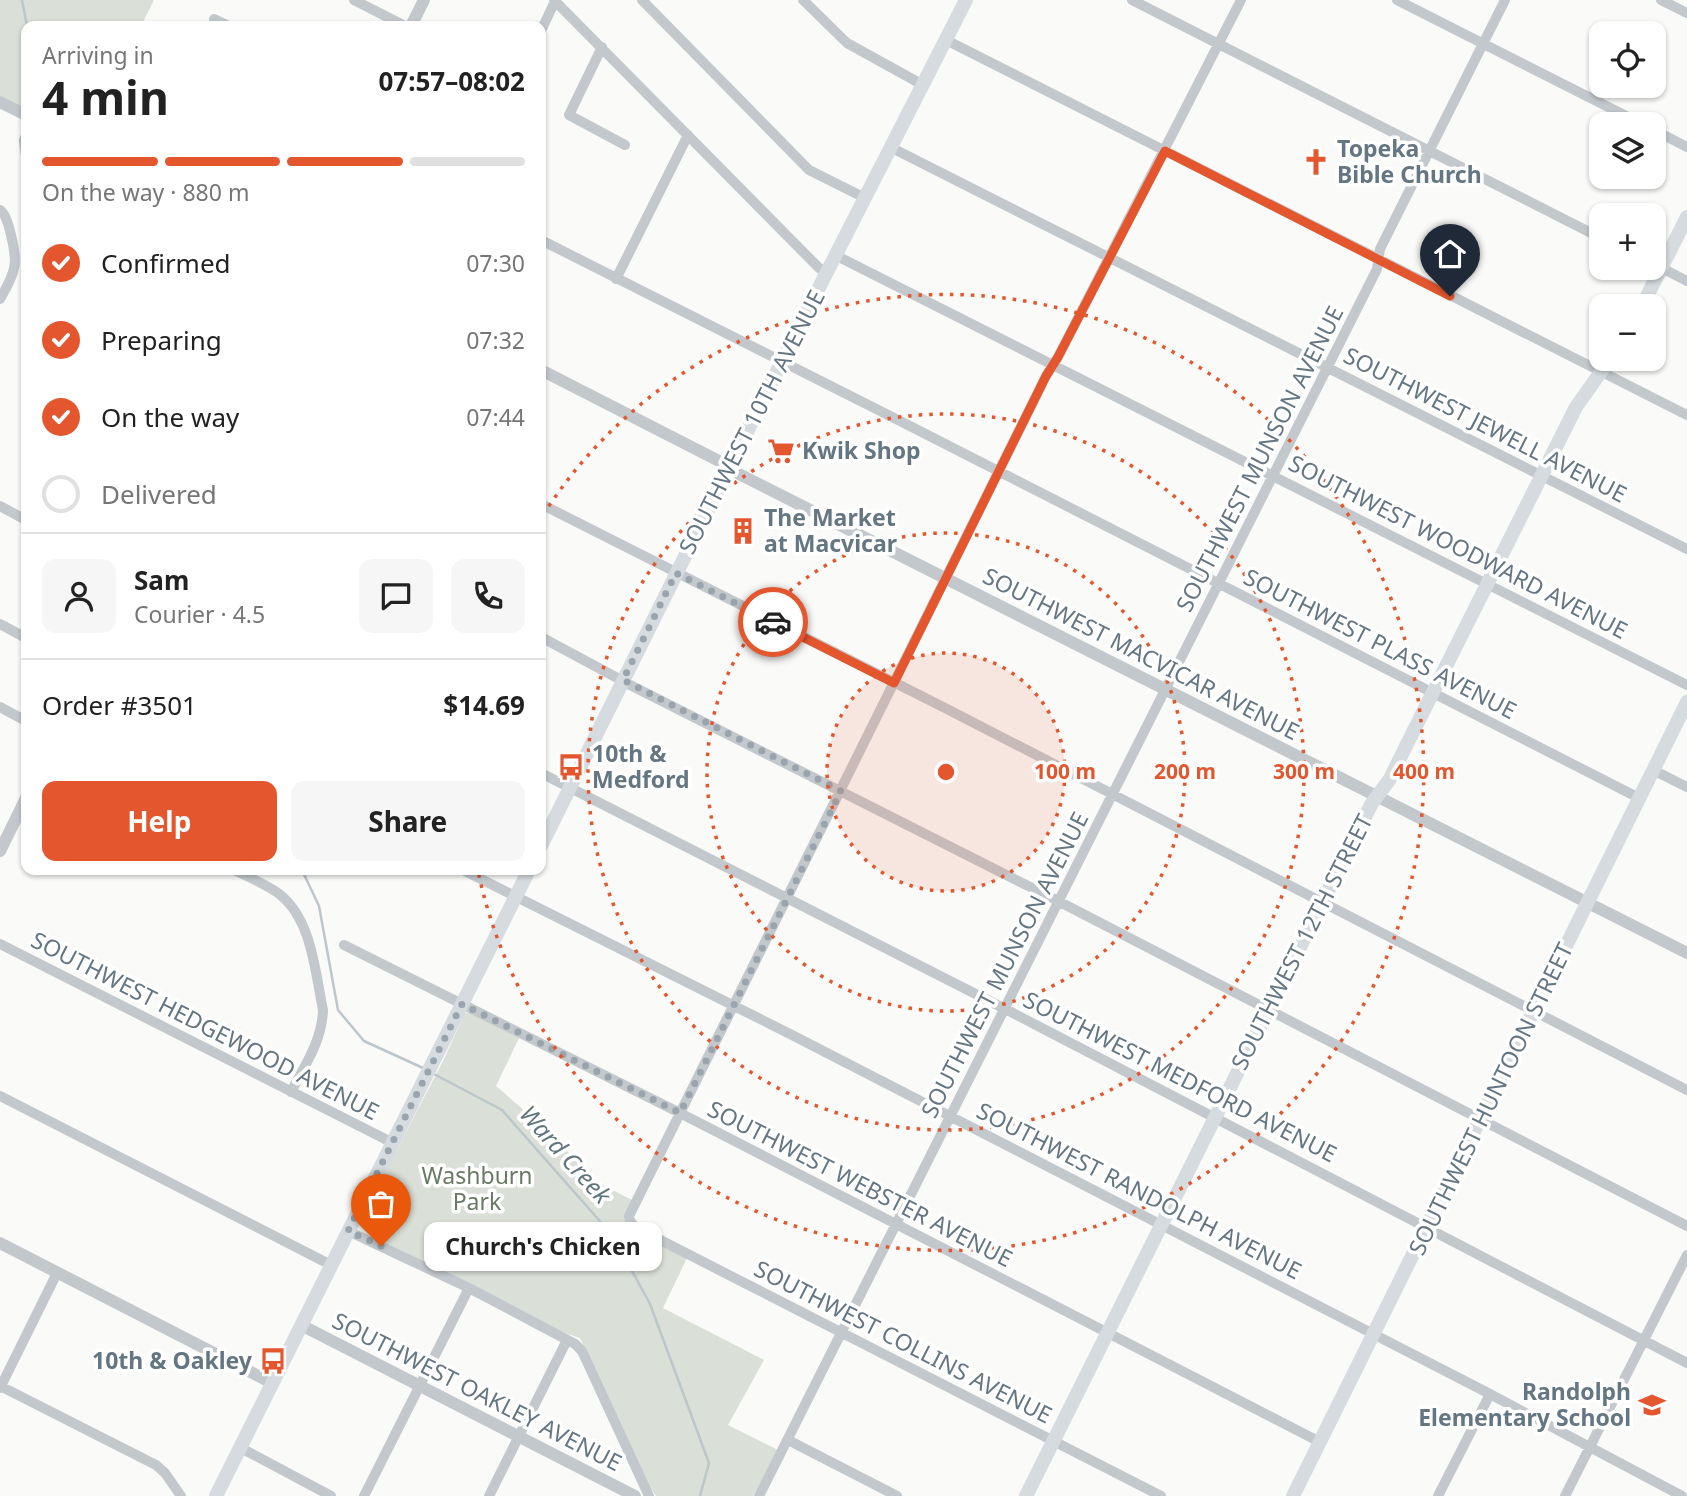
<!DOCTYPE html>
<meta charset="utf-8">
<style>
:root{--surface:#fff;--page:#f6f6f6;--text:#222;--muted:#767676;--line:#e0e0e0;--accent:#e4572e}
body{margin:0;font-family:"Noto Sans",sans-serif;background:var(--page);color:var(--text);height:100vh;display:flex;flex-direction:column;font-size:26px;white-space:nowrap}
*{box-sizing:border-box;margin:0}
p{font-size:23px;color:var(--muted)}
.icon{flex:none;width:38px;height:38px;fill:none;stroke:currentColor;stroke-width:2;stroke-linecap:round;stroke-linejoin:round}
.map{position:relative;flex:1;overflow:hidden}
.sheet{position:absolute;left:21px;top:21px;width:525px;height:854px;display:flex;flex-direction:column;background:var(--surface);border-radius:14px;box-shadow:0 2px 5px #0004}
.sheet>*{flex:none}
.tools{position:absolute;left:1589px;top:21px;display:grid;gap:14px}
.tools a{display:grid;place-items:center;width:77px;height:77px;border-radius:14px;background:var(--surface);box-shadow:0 2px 5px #0004;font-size:35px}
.pin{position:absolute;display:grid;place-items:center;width:60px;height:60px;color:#fff;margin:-72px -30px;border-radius:50% 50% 50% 0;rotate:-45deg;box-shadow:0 0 7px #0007}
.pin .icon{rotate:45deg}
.courier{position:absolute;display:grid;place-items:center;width:70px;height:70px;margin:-35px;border:5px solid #e4572e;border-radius:50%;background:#fff;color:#222;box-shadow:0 2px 9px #0007}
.bubble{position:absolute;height:49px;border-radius:14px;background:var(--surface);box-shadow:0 2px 5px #0004;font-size:23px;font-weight:700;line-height:49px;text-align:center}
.overview em{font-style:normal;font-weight:700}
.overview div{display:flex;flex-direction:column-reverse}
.overview{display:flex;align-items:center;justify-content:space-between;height:119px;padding:0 21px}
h1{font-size:46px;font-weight:700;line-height:52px}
.bar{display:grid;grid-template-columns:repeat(4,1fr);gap:10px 7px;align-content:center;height:84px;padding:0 21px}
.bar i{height:9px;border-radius:5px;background:var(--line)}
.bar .active{background:var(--accent)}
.bar p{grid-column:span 4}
.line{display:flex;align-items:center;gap:18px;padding:0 21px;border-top:2px solid var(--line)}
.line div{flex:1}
.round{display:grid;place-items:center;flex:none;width:74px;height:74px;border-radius:14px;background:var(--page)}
ol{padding:0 21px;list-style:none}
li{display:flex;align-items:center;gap:21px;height:77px}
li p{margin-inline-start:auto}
li .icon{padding:7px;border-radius:50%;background:var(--accent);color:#fff;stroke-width:4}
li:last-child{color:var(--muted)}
li i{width:38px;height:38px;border:4px solid var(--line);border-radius:50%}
.primary-button{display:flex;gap:14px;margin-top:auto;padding:14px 21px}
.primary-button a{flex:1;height:80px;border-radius:14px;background:var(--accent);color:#fff;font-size:28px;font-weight:700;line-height:80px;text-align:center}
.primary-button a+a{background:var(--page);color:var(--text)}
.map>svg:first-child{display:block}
</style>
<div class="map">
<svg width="1687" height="1496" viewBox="0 0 1687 1496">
<rect width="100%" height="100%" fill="#fafaf8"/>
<!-- green -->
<path fill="#dadfd7" d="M0 0H154L141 26H26V109L0 96Z
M465 1013H472L519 1038 496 1086 548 1131 573 1157 589 1178 632 1200 624 1216 627 1227 687 1258 663 1308 764 1360 728 1425 778 1450 753 1496H656L649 1486 580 1338 555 1330 377 1240C366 1233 363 1223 365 1211L444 1059Z"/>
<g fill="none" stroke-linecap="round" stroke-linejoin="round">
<!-- stream -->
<path stroke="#bbc7cb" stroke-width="2.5" d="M22 0 27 26
M26 126 20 140 26 183
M302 870 319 906 338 1010 364 1041 423 1068
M432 1073 502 1110 613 1236 650 1304 709 1463 700 1496"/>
<!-- minor -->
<path stroke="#c3c8cc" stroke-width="10" d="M354 0 405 26
M554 0 819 268 827 272
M642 0 809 170 865 198
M803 0 847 43 923 85
M1132 0 1601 238
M1397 0 1642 124
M1661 0 1687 13
M214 19 229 26
M541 31 555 1
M946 40 1687 415
M602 47 569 115 625 145
M1654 130 1687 147
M890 147 1687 549
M0 210C9 216 17 257 14 268 12 279 5 290 0 299
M541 240 908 425 1639 798
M835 255 1687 685
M1654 264 1687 281
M616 279 688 135
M541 504 949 710 1687 1090
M0 506 26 520
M0 624 26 638
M541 637 634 687 1058 901 1687 1226
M0 707 26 721
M1653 770 1687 787
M541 773 1013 1013 1687 1363
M234 870C249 877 265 884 278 893 312 918 315 972 323 1010 322 1041 305 1065 291 1092
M463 870 792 1035 1490 1394 1682 1496
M0 944 393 1143
M344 945 680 1113 1320 1442
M0 1096 331 1265
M348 1231 469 1288 575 1344 582 1351 649 1496
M0 1386 156 1465 165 1473 181 1496
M0 1388 57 1273
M788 1440 897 1496
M241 1448 331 1496
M364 1496 469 1288
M489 1496 567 1340
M759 1496 1377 269 1380 249 1505 0
M1161 1496 635 1227 630 1221 629 1216 1046 376 1058 357 1241 0
M1438 1496 1490 1394
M1565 1496 1687 1255"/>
<!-- tertiary -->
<path stroke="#c3c8cc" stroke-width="12" d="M411 26 424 0
M0 102 26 115
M541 370 721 462 739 474 1687 953
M0 851 26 798
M0 1243 272 1383
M301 1325 635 1496"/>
<!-- secondary -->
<path stroke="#d6dbdf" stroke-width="14" d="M1642 306 1687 217
M541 846 803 319 966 0
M216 1496 529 870
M1026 1496 1372 803 1390 779 1406 746 1576 407 1610 359
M1293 1496 1687 702"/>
</g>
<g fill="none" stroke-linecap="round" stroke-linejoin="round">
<!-- done -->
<path stroke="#99a4ac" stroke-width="7" stroke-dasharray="0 12.6" d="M381 1246 348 1231 462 1004 680 1113 841 791 623 680 676 573 773 622"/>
<!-- route -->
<path stroke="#e4572e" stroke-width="9" d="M773 622 894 683 1046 376 1058 357 1165 151 1450 296"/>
</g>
<!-- distance rings -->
<circle cx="946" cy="772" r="119" fill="#e4572e" fill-opacity=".12"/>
<g fill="none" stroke="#e4572e" stroke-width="3.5" stroke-dasharray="3.5 7">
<circle cx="946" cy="772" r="119"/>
<circle cx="946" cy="772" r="239"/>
<circle cx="946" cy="772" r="358"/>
<path d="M543 515A478 478 0 1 1 478 871"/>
</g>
<!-- icons -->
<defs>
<symbol id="church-bare" viewBox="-9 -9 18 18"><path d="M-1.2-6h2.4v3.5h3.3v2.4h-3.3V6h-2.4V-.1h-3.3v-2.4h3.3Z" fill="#e4572e" stroke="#fff" stroke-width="2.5" paint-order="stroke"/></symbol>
<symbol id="supermarket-bare" viewBox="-9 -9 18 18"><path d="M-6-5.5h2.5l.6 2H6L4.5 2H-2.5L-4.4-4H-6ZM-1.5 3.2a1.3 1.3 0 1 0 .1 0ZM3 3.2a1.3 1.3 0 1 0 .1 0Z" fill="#e4572e" stroke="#fff" stroke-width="2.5" paint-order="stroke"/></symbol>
<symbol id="building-bare" viewBox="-9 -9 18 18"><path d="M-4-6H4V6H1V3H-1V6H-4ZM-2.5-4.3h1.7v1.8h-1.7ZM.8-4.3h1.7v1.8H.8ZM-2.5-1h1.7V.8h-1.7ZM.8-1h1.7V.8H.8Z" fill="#e4572e" stroke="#fff" stroke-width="2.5" paint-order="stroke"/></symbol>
<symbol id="bus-bare" viewBox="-9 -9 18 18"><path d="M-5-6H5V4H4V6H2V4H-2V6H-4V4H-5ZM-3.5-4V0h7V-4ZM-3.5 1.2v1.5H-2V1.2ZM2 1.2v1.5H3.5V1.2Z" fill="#e4572e" stroke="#fff" stroke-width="2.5" paint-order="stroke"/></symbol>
<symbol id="school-bare" viewBox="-9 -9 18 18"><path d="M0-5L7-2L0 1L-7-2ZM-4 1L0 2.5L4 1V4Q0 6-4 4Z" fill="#e4572e" stroke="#fff" stroke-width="2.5" paint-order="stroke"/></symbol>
</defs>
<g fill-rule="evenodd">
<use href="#church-bare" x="1297" y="143" width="38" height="38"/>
<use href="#supermarket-bare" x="762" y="432" width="38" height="38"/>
<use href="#building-bare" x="724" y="512" width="38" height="38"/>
<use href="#bus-bare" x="552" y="748" width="38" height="38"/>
<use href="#bus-bare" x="254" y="1342" width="38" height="38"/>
<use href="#school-bare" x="1633" y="1386" width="38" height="38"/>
</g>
<g text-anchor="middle" stroke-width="7" stroke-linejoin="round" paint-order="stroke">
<!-- poi labels -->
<g font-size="23" font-weight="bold" fill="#657683" stroke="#fff" text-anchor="start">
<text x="1337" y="157">Topeka<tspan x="1337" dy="26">Bible Church</tspan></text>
<text x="802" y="459">Kwik Shop</text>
<text x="764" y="526">The Market<tspan x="764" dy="26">at Macvicar</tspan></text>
<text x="592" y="762">10th &amp;<tspan x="592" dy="26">Medford</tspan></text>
<text x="252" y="1369" text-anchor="end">10th &amp; Oakley</text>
<text x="1631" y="1400" text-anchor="end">Randolph<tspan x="1631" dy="26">Elementary School</tspan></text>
</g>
<!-- street labels -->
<g font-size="23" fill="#657683" stroke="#fff">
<text transform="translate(752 422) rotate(-63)" y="8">SOUTHWEST 10TH AVENUE</text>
<text transform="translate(1485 425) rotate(27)" y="8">SOUTHWEST JEWELL AVENUE</text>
<text transform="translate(1260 459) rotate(-63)" y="8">SOUTHWEST MUNSON AVENUE</text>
<text transform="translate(1458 547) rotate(27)" y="8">SOUTHWEST WOODWARD AVENUE</text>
<text transform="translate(1380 644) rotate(27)" y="8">SOUTHWEST PLASS AVENUE</text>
<text transform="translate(1141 654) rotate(27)" y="8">SOUTHWEST MACVICAR AVENUE</text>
<text transform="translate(1302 942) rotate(-63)" y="8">SOUTHWEST 12TH STREET</text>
<text transform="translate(1005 965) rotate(-63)" y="8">SOUTHWEST MUNSON AVENUE</text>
<text transform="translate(205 1026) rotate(27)" y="8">SOUTHWEST HEDGEWOOD AVENUE</text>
<text transform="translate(1180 1077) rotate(27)" y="8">SOUTHWEST MEDFORD AVENUE</text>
<text transform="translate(1491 1099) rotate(-64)" y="8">SOUTHWEST HUNTOON STREET</text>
<text transform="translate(860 1184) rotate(27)" y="8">SOUTHWEST WEBSTER AVENUE</text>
<text transform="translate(1139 1191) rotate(27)" y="8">SOUTHWEST RANDOLPH AVENUE</text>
<text transform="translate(903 1342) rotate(27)" y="8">SOUTHWEST COLLINS AVENUE</text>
<text transform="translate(477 1392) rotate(27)" y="8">SOUTHWEST OAKLEY AVENUE</text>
</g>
<!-- park labels -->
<g font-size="23" fill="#687a64" stroke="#fff">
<text x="477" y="1184">Washburn<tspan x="477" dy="26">Park</tspan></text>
</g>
<!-- water labels -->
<g font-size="24" font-style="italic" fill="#60757c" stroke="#fff">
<text transform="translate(565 1155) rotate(48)" y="8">Ward Creek</text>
</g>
</g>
<circle cx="946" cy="772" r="10" fill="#e4572e" stroke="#fff" stroke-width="3.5"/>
<g font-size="21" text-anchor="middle" font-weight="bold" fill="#e4572e" stroke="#fff" stroke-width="7" stroke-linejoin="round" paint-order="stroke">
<text x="1065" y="779">100 m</text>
<text x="1185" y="779">200 m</text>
<text x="1304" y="779">300 m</text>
<text x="1424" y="779">400 m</text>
</g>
</svg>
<div class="tools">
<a><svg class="icon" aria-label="locate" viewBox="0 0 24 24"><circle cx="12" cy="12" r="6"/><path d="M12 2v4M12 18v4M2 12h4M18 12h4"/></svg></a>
<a><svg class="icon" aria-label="layers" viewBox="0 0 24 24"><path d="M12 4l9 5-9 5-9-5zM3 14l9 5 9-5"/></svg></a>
<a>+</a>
<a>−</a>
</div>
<div class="pin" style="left:381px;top:1246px;background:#ea580c"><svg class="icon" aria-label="bag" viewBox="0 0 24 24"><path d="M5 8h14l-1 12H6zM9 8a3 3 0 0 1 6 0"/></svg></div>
<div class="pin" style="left:1450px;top:296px;background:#1f2937"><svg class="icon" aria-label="home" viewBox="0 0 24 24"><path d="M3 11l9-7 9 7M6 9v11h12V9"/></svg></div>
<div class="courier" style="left:773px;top:622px"><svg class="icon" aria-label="car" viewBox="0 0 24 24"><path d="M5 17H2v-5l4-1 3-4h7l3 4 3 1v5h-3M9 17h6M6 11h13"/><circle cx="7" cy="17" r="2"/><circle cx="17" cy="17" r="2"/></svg></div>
<div class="bubble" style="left:424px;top:1222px;width:238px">Church's Chicken</div>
<section class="sheet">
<div class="overview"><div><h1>4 min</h1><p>Arriving in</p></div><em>07:57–08:02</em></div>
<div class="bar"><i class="active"></i><i class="active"></i><i class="active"></i><i></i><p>On the way · 880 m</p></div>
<ol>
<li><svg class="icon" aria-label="check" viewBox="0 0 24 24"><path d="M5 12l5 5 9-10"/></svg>Confirmed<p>07:30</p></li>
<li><svg class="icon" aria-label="check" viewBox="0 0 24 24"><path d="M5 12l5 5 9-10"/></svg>Preparing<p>07:32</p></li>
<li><svg class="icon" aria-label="check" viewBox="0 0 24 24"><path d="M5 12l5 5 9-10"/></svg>On the way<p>07:44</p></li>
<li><i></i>Delivered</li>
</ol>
<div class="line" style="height:126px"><a class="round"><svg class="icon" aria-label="person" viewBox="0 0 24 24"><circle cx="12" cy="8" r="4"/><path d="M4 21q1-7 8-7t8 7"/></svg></a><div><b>Sam</b><p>Courier · 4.5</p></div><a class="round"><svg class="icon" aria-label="chat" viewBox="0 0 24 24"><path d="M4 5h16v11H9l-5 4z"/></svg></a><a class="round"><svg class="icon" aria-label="phone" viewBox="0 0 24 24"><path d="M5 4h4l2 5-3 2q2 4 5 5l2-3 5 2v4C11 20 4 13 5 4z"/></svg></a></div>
<div class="line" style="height:91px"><div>Order #3501</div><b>$14.69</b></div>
<div class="primary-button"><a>Help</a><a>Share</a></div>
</section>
</div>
